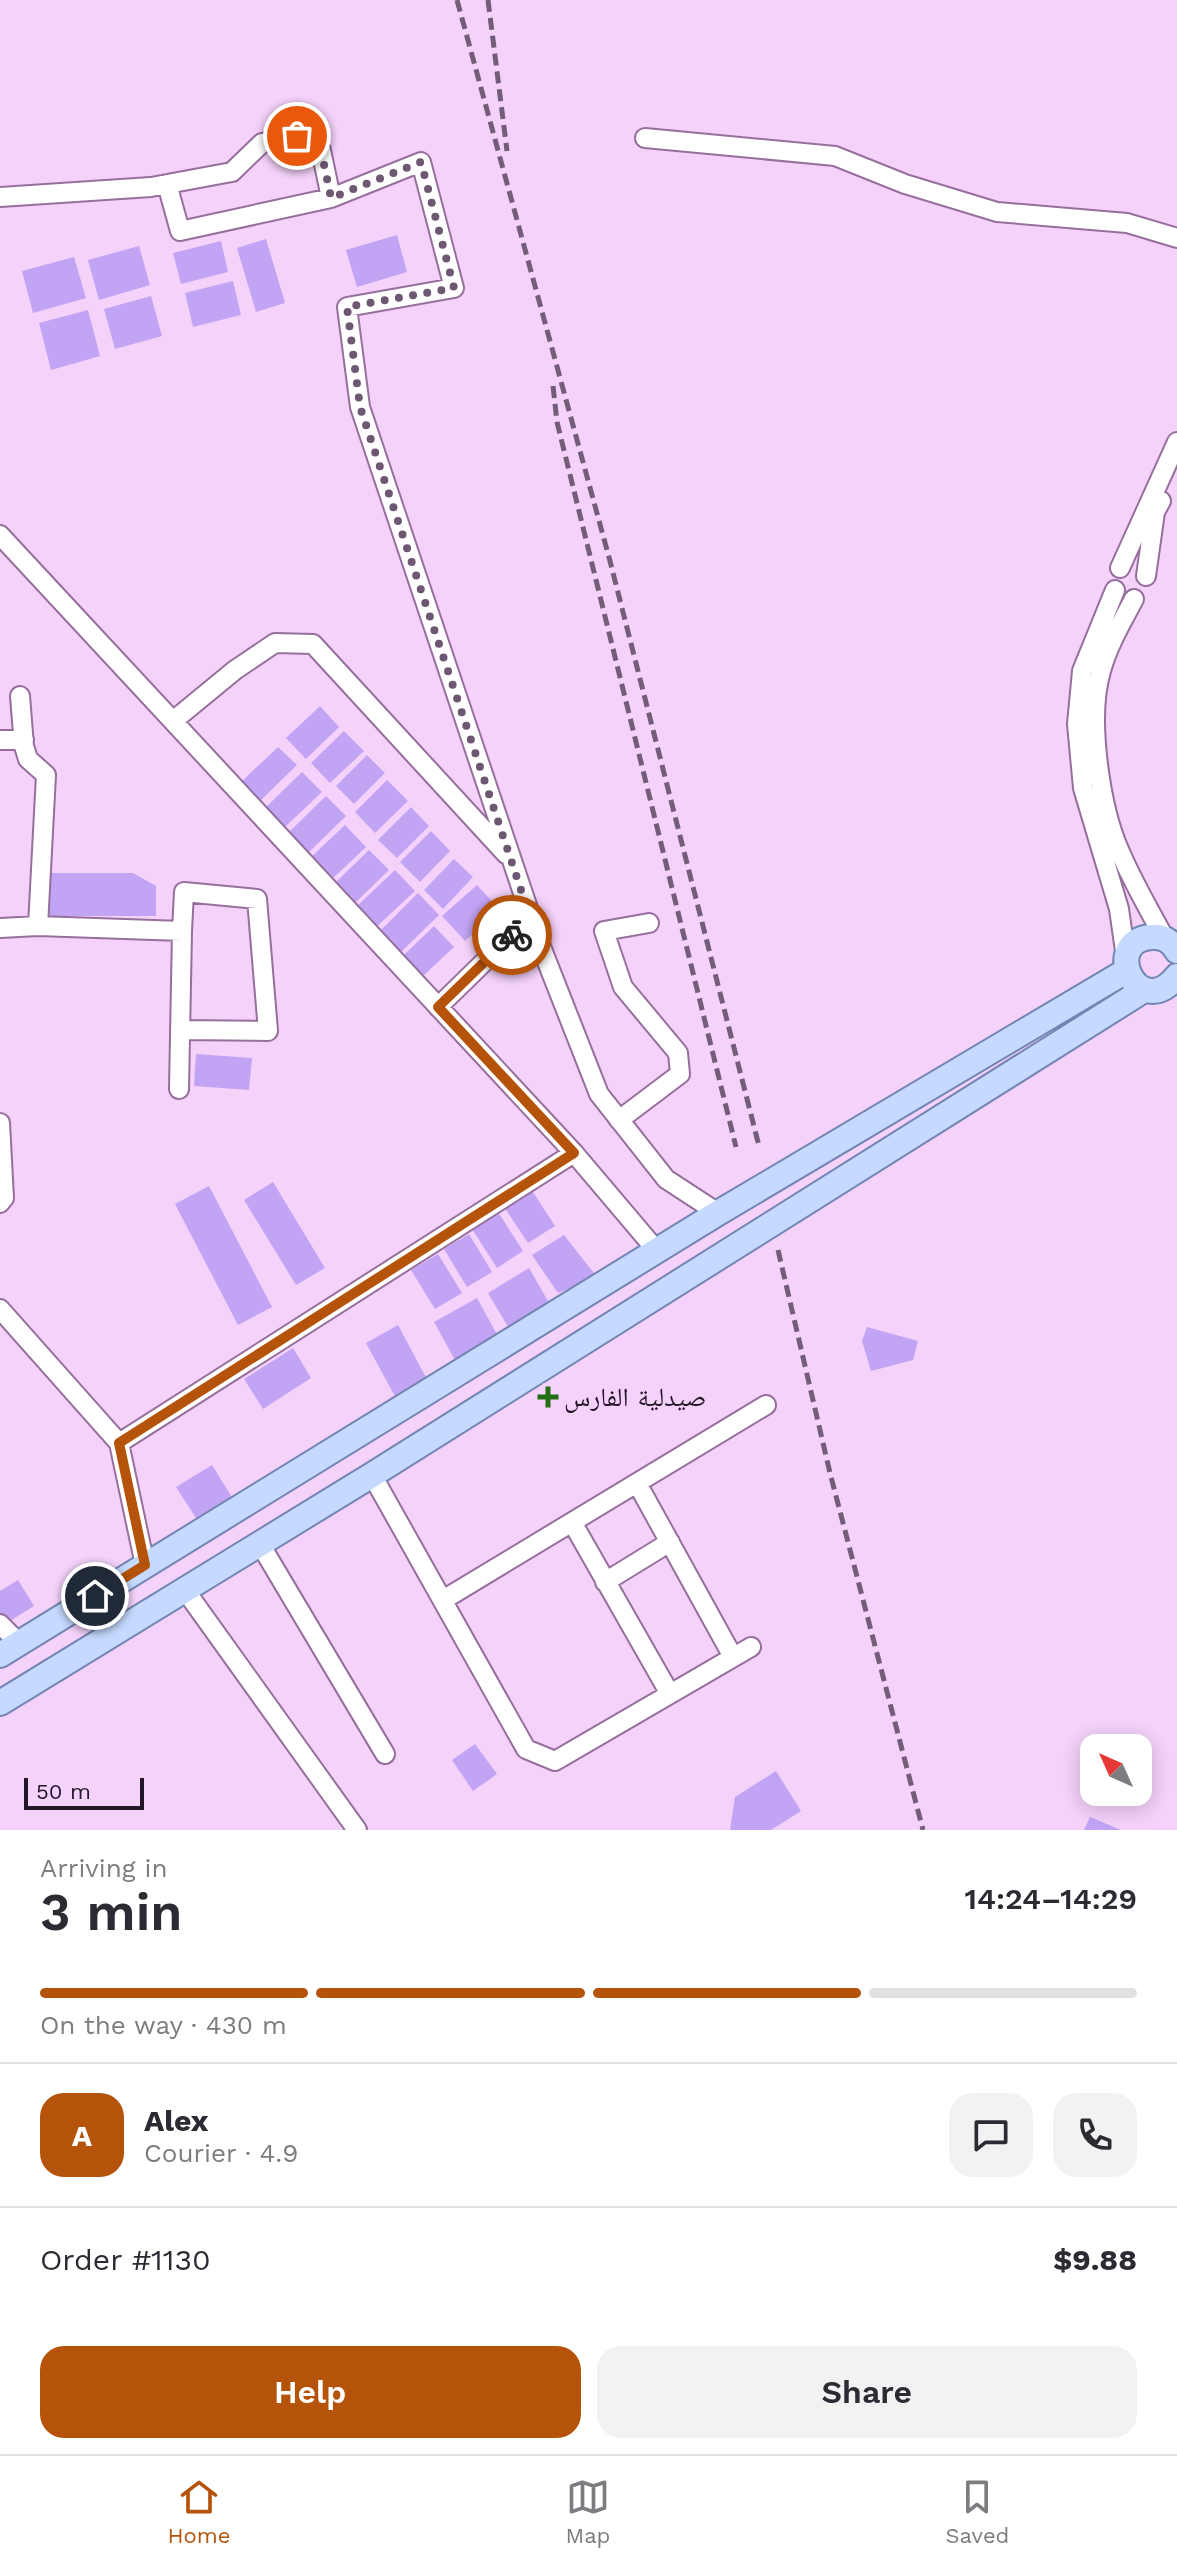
<!DOCTYPE html>
<meta charset="utf-8">
<style>
:root{--surface:#fff;--page:#f2f2f3;--text:#2b2b33;--muted:#7c7c81;--line:#e1e1e2;--accent:#b45309}
body{margin:0;font-family:"Work Sans","Noto Naskh Arabic",sans-serif;background:var(--page);color:var(--text);height:100vh;display:flex;flex-direction:column;font-size:30px;white-space:nowrap}
*{box-sizing:border-box;margin:0}
p{font-size:26px;color:var(--muted)}
.icon{flex:none;width:44px;height:44px;fill:none;stroke:currentColor;stroke-width:2;stroke-linecap:round;stroke-linejoin:round}
.map{position:relative;height:1830px;overflow:hidden}
.panel{display:flex;flex-direction:column;background:var(--surface);flex:1}
.panel>*{flex:none}
.needle{width:52px;rotate:315deg}
.fabs{position:absolute;left:1080px;top:1734px;display:grid;gap:16px}
.fabs a{display:grid;place-items:center;width:72px;height:72px;border-radius:16px;background:var(--surface);box-shadow:0 4px 20px #0003;font-size:40px}
.scale{position:absolute;left:24px;bottom:20px;width:120px;box-sizing:border-box;padding-left:8px;border:4px solid #241528;border-top:0;font-size:22px;line-height:28px;white-space:nowrap;color:#241528;-webkit-text-stroke:6px #f4d2fa;paint-order:stroke}
.pin{position:absolute;display:grid;place-items:center;width:68px;height:68px;color:#fff;margin:-34px;border:4px solid #fff;border-radius:50%;box-shadow:0 2px 8px #0007}
.courier{position:absolute;display:grid;place-items:center;width:80px;height:80px;margin:-40px;border:6px solid #b45309;border-radius:50%;background:#fff;color:#222;box-shadow:0 2px 10px #0007}
.summary em{font-style:normal;font-weight:600}
.summary div{display:flex;flex-direction:column-reverse}
.summary{display:flex;align-items:center;justify-content:space-between;height:136px;padding:0 40px}
h1{font-size:52px;font-weight:600;line-height:60px}
.bar{display:grid;grid-template-columns:repeat(4,1fr);gap:12px 8px;align-content:center;height:96px;padding:0 40px}
.bar i{height:10px;border-radius:6px;background:var(--line)}
.bar .selected{background:var(--accent)}
.bar p{grid-column:span 4}
.line{display:flex;align-items:center;gap:20px;padding:0 40px;border-top:2px solid var(--line)}
.line div{flex:1}
.round{display:grid;place-items:center;flex:none;width:84px;height:84px;border-radius:24px;background:var(--page)}
.action{display:flex;gap:16px;margin-top:auto;padding:16px 40px}
.action a{flex:1;height:92px;border-radius:24px;background:var(--accent);color:#fff;font-size:32px;font-weight:600;line-height:92px;text-align:center}
.action a+a{background:var(--page);color:var(--text)}
.tab-bar{display:flex;justify-content:space-around;align-items:center;height:112px;border-top:2px solid var(--line);background:var(--surface);font-size:22px;color:var(--muted)}
.tab-bar a{display:grid;justify-items:center;gap:4px}
.tab-bar .selected{color:var(--accent)}
.map>svg:first-child{display:block}
</style>
<div class="map">
<svg width="1177" height="1830" viewBox="0 0 1177 1830">
<rect width="100%" height="100%" fill="#f4d2fa"/>
<!-- building -->
<path fill="#c2a4f5" d="M397 235 407 272 357 287 346 250Z
M266 239 285 303 256 312 237 248Z
M221 241 228 272 181 284 173 253Z
M139 246 150 285 99 300 88 260Z
M74 257 86 298 33 313 22 271Z
M233 281 241 315 193 327 185 293Z
M151 296 162 336 115 349 104 309Z
M88 310 100 356 51 370 39 323Z
M320 706 339 727 306 759 286 738Z
M344 731 364 751 330 783 311 763Z
M278 747 297 765 259 802 240 783Z
M367 755 385 773 354 804 336 786Z
M302 772 322 792 285 827 265 808Z
M387 780 408 801 375 833 355 812Z
M326 796 346 816 309 852 289 832Z
M411 807 429 826 397 858 378 840Z
M345 825 366 847 330 881 309 859Z
M431 831 450 851 420 882 400 862Z
M369 850 389 870 353 905 333 885Z
M454 859 473 877 443 909 424 890Z
M395 870 415 891 374 929 355 908Z
M42 873H133L156 886V916H42Z
M477 885 500 910 465 941 442 916Z
M418 893 439 915 401 952 380 931Z
M434 926 454 947 423 976 404 955Z
M196 1054 252 1058 249 1090 194 1086Z
M273 1182 325 1268 296 1285 244 1200Z
M209 1186 272 1307 238 1325 175 1204Z
M531 1189 555 1226 528 1243 504 1207Z
M498 1212 523 1251 497 1268 472 1229Z
M469 1234 492 1272 467 1287 444 1249Z
M564 1235 597 1277 558 1293 532 1255Z
M438 1254 462 1293 435 1309 411 1270Z
M529 1268 552 1308 511 1332 488 1293Z
M477 1298 499 1338 456 1362 434 1322Z
M398 1325 430 1385 398 1402 366 1343Z
M867 1327 918 1341 913 1360 871 1371 862 1341Z
M293 1348 311 1378 263 1409 244 1379Z
M212 1465 233 1499 198 1521 176 1487Z
M18 1580 34 1606 5 1624 0 1617V1591Z
M475 1744 497 1774 473 1791 452 1760Z
M776 1771 801 1811 771 1830H730L735 1797Z
M1090 1817 1121 1830H1084Z"/>
<g fill="none" stroke-linecap="round" stroke-linejoin="round">
<defs>
<path id="minor" d="M645 138 835 156 905 184 997 212 1127 223 1177 238
M167 184 180 231 331 198 421 162 454 288 347 307 360 407 540 944 599 1094 666 1179 718 1213
M0 197 151 187 232 172 262 143 297 136 321 150 331 198
M0 535 574 1153 657 1251
M1120 568 1177 442
M1146 576 1155 512 1161 501
M1115 590 1082 671 1077 724 1083 788 1119 909 1126 958
M1134 599C1122 622 1108 645 1101 671 1087 718 1100 807 1120 852 1133 882 1149 910 1165 939
M20 696 24 746 28 759 46 775 38 926
M173 721 235 670 275 643 313 644 506 854
M0 740H24
M0 928 38 926 182 931 179 1089
M438 1007 530 917
M180 1030 268 1031 257 899 184 892 182 931
M619 1120 680 1074 678 1053 623 987 604 931 649 923
M0 1123 4 1198 0 1203
M0 1309 119 1443 145 1565
M119 1443 574 1153
M372 1475 526 1749 555 1761 751 1647
M637 1483 733 1657
M572 1522 670 1694
M260 1544 385 1754
M605 1582 670 1542
M185 1590 357 1830
M443 1600 766 1405
M0 1624 19 1643"/>
<path id="major" d="M1177 951C1171 941 1163 936 1151 937 1100 941 1138 1024 1177 976
M0 1655 718 1213 1126 971
M0 1703 372 1475 1144 990"/>
</defs>
<!-- minor casing -->
<use href="#minor" stroke="#966f9d" stroke-width="22"/>
<!-- major casing -->
<use href="#major" stroke="#7385b3" stroke-width="28"/>
<!-- minor -->
<use href="#minor" stroke="#fff" stroke-width="18"/>
<!-- major -->
<use href="#major" stroke="#c5dafe" stroke-width="24"/>
<!-- rail -->
<path stroke="#735d78" stroke-width="5" stroke-dasharray="12 6" stroke-linecap="butt" d="M457 0 610 561 759 1146
M488 0 507 151
M553 386 557 422 736 1147
M778 1250 830 1473 923 1830"/>
</g>
<g fill="none" stroke-linecap="round" stroke-linejoin="round">
<!-- done -->
<path stroke="#6d5772" stroke-width="8" stroke-dasharray="0 14.4" d="M297 136 321 150 331 198 421 162 454 288 347 307 360 407 530 917 512 935"/>
<!-- route -->
<path stroke="#b45309" stroke-width="10" d="M95 1596 145 1565 119 1443 574 1153 438 1007 512 935"/>
</g>
<!-- markers -->
<path fill="#236f13" stroke="#f4d2fa" stroke-width="3" d="M544 1385h8v8h8v8h-8v8h-8v-8h-8v-8h8z"/>
<g text-anchor="middle" stroke-width="8" stroke-linejoin="round" paint-order="stroke">
<!-- poi labels -->
<g font-size="26" fill="#241528" stroke="#f4d2fa" text-anchor="start">
<text x="564" y="1406">صيدلية الفارس</text>
</g>
</g>
</svg>
<div class="fabs">
<a><svg class="needle" viewBox="-14 -14 28 28"><path d="M0-13l5 13h-10z" fill="#e53935"/><path d="M0 13l5-13h-10z" fill="#7c7c81"/></svg></a>
</div>
<div class="scale">50 m</div>
<div class="pin" style="left:297px;top:136px;background:#ea580c"><svg class="icon" aria-label="bag" viewBox="0 0 24 24"><path d="M5 8h14l-1 12H6zM9 8a3 3 0 0 1 6 0"/></svg></div>
<div class="pin" style="left:95px;top:1596px;background:#1f2937"><svg class="icon" aria-label="home" viewBox="0 0 24 24"><path d="M3 11l9-7 9 7M6 9v11h12V9"/></svg></div>
<div class="courier" style="left:512px;top:935px"><svg class="icon" aria-label="bike" viewBox="0 0 24 24"><circle cx="6" cy="16" r="4"/><circle cx="18" cy="16" r="4"/><path d="M6 16l4-8h5l3 8M10 8l3 8H6M13 5h3"/></svg></div>
</div>
<section class="panel">
<div class="summary"><div><h1>3 min</h1><p>Arriving in</p></div><em>14:24–14:29</em></div>
<div class="bar"><i class="selected"></i><i class="selected"></i><i class="selected"></i><i></i><p>On the way · 430 m</p></div>
<div class="line" style="height:144px"><b class="round" style="background:var(--accent);color:#fff">A</b><div><b>Alex</b><p>Courier · 4.9</p></div><a class="round"><svg class="icon" aria-label="chat" viewBox="0 0 24 24"><path d="M4 5h16v11H9l-5 4z"/></svg></a><a class="round"><svg class="icon" aria-label="phone" viewBox="0 0 24 24"><path d="M5 4h4l2 5-3 2q2 4 5 5l2-3 5 2v4C11 20 4 13 5 4z"/></svg></a></div>
<div class="line" style="height:104px"><div>Order #1130</div><b>$9.88</b></div>
<div class="action"><a>Help</a><a>Share</a></div>
</section>
<nav class="tab-bar">
<a class="selected"><svg class="icon" aria-label="home" viewBox="0 0 24 24"><path d="M3 11l9-7 9 7M6 9v11h12V9"/></svg>Home</a>
<a><svg class="icon" aria-label="map" viewBox="0 0 24 24"><path d="M3 6l6-2 6 2 6-2v14l-6 2-6-2-6 2zM9 4v14M15 6v14"/></svg>Map</a>
<a><svg class="icon" aria-label="saved" viewBox="0 0 24 24"><path d="M7 4h10v16l-5-4-5 4z"/></svg>Saved</a>
</nav>
